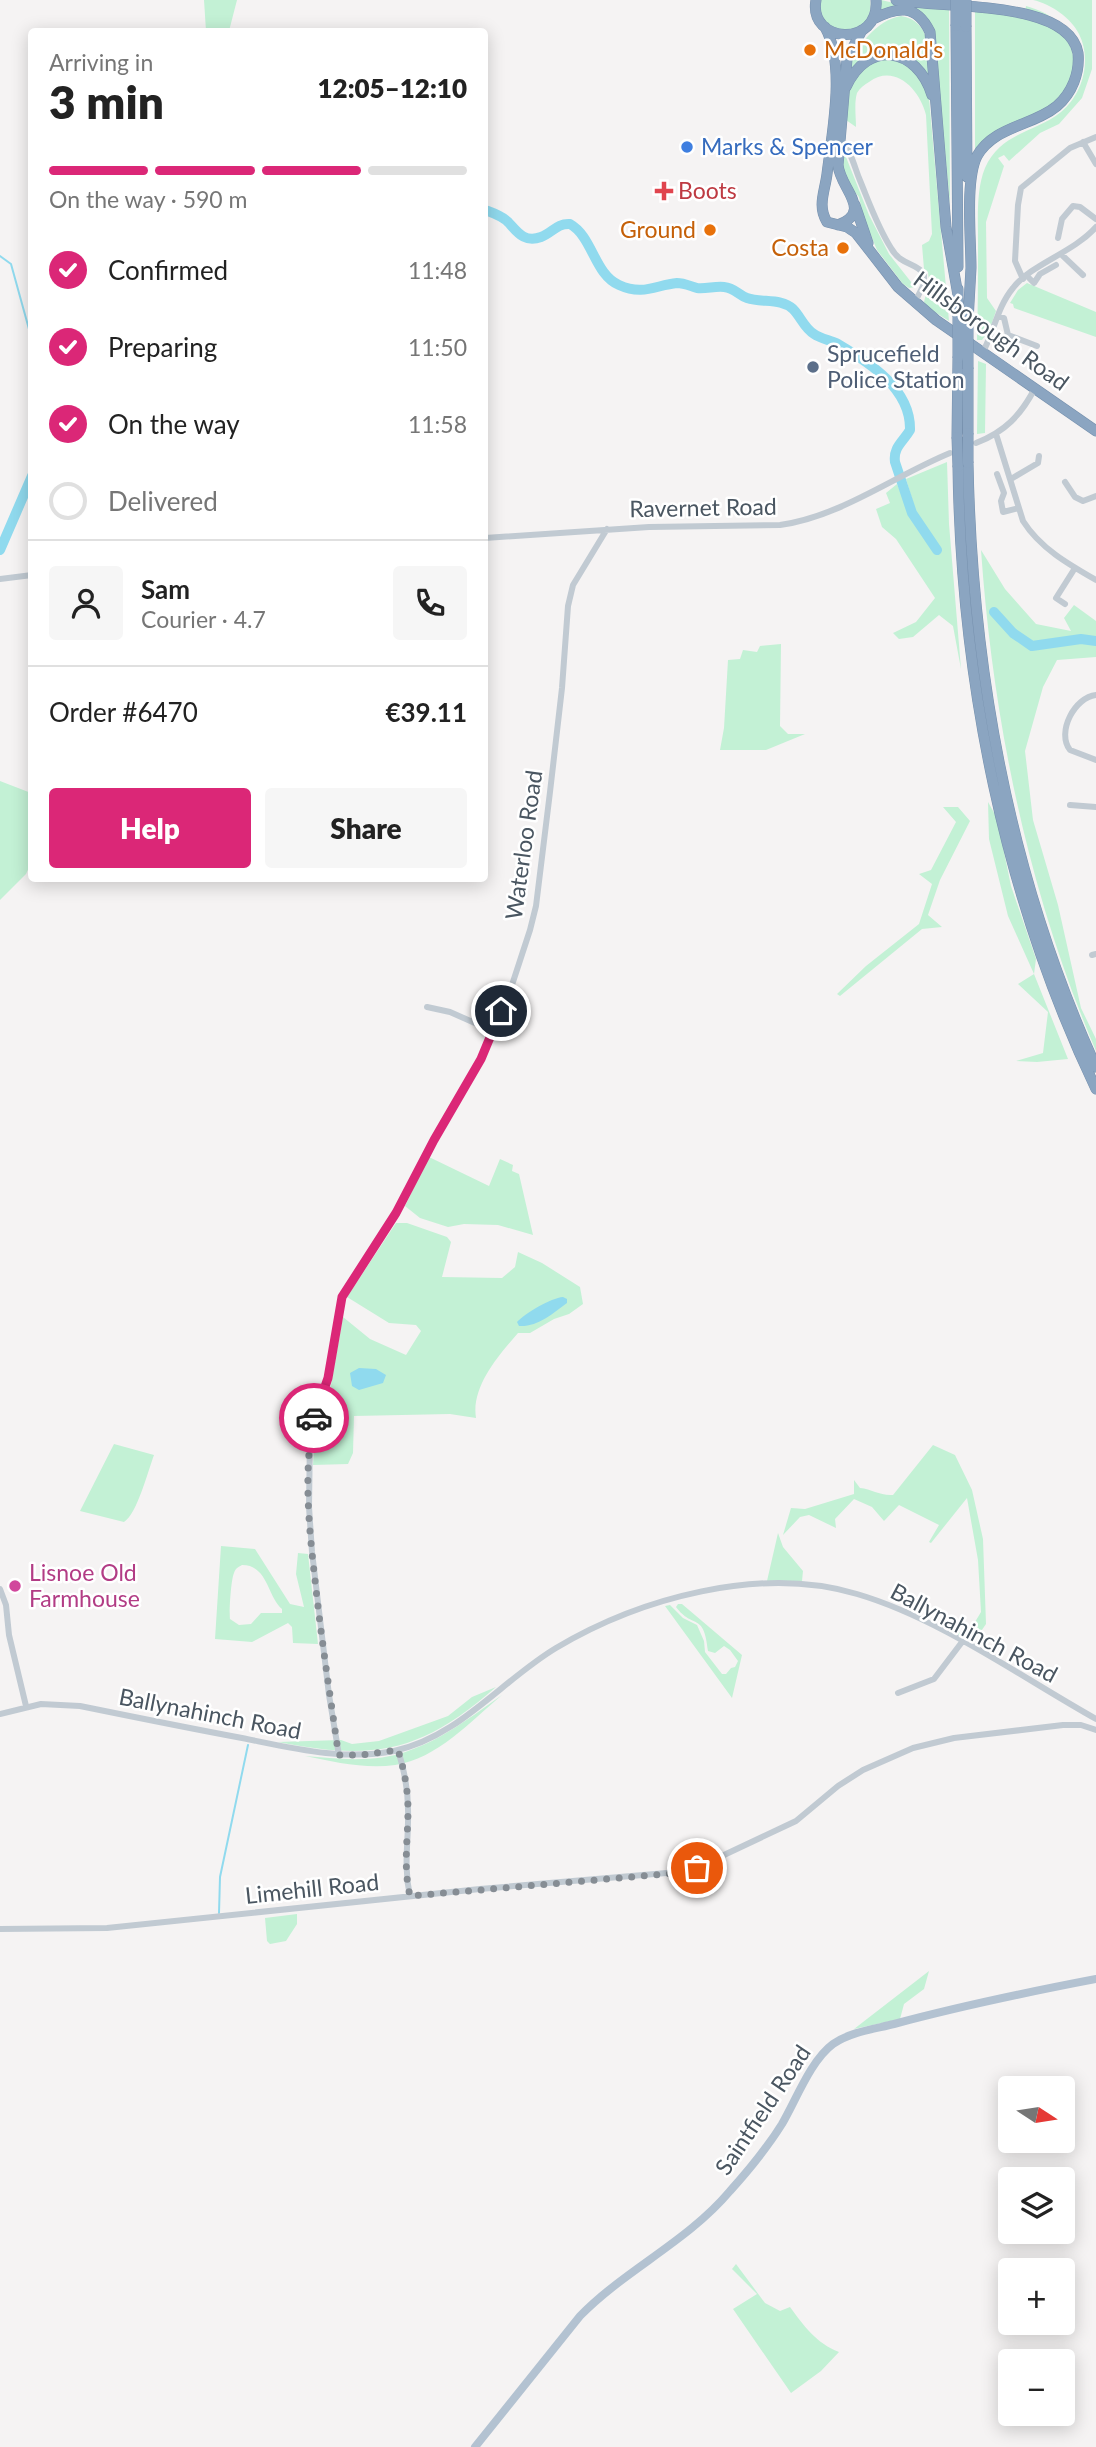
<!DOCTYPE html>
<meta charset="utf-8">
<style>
:root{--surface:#fff;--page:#f6f6f6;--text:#222;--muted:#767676;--line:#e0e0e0;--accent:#db2777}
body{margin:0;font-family:Lato,sans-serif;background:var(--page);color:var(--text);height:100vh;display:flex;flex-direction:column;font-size:26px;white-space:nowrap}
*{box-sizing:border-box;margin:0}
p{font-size:23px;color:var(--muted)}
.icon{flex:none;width:38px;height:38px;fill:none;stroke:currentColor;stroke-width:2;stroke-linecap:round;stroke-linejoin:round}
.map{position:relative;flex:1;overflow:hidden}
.drawer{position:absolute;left:28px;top:28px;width:460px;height:854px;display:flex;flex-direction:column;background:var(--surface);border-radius:7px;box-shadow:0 4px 18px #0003}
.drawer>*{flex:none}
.needle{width:46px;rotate:102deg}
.fabs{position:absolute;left:998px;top:2076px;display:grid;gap:14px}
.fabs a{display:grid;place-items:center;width:77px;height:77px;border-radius:7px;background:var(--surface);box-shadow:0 4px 18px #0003;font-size:35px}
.pin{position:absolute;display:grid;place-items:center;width:60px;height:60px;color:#fff;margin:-30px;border:4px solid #fff;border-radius:50%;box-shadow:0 2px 7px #0007}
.courier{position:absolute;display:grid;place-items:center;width:70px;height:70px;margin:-35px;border:5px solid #db2777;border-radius:50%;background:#fff;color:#222;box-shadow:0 2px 9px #0007}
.head em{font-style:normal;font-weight:800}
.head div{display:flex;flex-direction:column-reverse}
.head{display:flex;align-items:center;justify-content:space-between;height:119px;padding:0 21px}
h1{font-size:46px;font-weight:800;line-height:52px}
.bar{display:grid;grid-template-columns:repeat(4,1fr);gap:10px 7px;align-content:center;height:84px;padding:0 21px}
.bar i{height:9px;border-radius:5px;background:var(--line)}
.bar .active{background:var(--accent)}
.bar p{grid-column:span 4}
.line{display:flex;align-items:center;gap:18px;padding:0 21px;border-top:2px solid var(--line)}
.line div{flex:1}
.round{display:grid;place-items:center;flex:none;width:74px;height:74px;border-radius:7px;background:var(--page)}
ol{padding:0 21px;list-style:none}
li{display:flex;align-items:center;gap:21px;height:77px}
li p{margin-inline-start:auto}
li .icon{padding:7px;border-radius:50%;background:var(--accent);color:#fff;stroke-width:4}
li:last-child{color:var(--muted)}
li i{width:38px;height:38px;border:4px solid var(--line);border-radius:50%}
.cta{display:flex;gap:14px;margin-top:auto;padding:14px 21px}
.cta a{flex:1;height:80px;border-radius:7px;background:var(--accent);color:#fff;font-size:28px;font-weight:800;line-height:80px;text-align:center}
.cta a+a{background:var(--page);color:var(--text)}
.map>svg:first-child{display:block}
</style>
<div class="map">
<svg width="1096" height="2447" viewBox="0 0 1096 2447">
<rect width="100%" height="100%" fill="#f5f3f3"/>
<!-- green -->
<path fill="#c3f1d5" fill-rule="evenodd" d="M204 0H237L229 31H206Z
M821 0H870C876 41 815 42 821 0Z
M881 0 903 5 949 4 950 205 934 35 917 11 881 12Z
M1033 0H1092V69L1082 98 1059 124 1040 133 1009 161 1004 155 998 158 1004 166 986 222 987 298 996 311 989 331 982 340H977C978 307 978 275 978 243 978 219 976 190 985 168 1001 132 1035 133 1061 112 1083 94 1092 60 1079 34 1071 18 1051 4 1033 0Z
M1026 6C1053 14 1057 20 1069 44 1075 56 1074 63 1071 76 1061 122 999 115 975 150V10L1025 14Z
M901 16C932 21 929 54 931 79 901 39 889 53 852 72L849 68C857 45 877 20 901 16Z
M898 58 920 74 929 98 949 321 927 307 924 302 929 281 928 272 924 269 922 245 929 241 932 234 926 115C920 90 895 63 869 82 864 85 860 88 857 93 854 103 856 117 856 127L846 120 849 89 853 80 873 61Z
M844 152 869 215 889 254 915 287 909 288 903 284 877 250 864 219 859 197 847 183 843 165Z
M1027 283 1096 312V337L1014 308 1013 304 1010 303 1018 290Z
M978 361 986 364 985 433 977 434Z
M947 462 949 524 961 669 953 626 939 615 913 637 899 639 893 633 916 622 935 598 896 539 882 527 876 509 890 503 886 493 897 484 914 524 918 519 906 479Z
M981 550 1005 589 1036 624 1071 631 1064 618 1074 605 1096 621V657L1057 660 1043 687 1025 751 1033 820 1058 905 1081 1008 1096 1039V1051C1028 892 993 721 981 550Z
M781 644 780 726 788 734H805L766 750H720L724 728 728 660 740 659 743 650 757 652 760 646Z
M0 781 31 793V863L26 874 0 900Z
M988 802 997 818 1011 886 1036 959 1034 974 1068 1059 1037 1062 1016 1061 1043 1053 1048 1012 1018 984 1034 974 1008 916 989 839Z
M943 807H958L970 821 940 880 928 915 942 927 922 929 840 996 837 994 866 966 919 924 932 884 919 874 931 870 956 822Z
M429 1157 489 1186 500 1159 513 1165 512 1171 519 1174 533 1235 498 1225 464 1224 448 1227 420 1218 405 1206Z
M396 1223H407L447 1237 451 1242 442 1277 502 1278 515 1267 518 1252 542 1263 580 1287 583 1304 569 1314 554 1319 530 1333H518C498 1356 471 1387 476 1418L450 1414 354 1416 353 1453 348 1464 313 1465 315 1432 331 1385 343 1317 370 1339 406 1355 421 1331 416 1325 389 1323 347 1297Z
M114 1444 154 1455C148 1471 137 1514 124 1522L80 1511Z
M933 1445 955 1455 972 1490 983 1539 986 1624 973 1643 956 1634 972 1627 981 1612 978 1560 967 1498 931 1543 929 1542 939 1525 899 1505 884 1521 872 1507 854 1499 835 1519 836 1528 809 1515 800 1517 783 1535 791 1508 805 1509 854 1494V1480L860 1488C872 1489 880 1496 893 1495Z
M778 1533 783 1547 803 1571 802 1581H767Z
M221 1546 255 1549 290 1604 304 1607 296 1574 298 1553 308 1554 318 1644 293 1643 292 1627 288 1623 252 1642 215 1639ZM242 1565C268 1565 267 1596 282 1609V1613H261L251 1624 239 1625 230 1619C229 1612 231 1579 234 1573 236 1568 237 1568 242 1565Z
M678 1604H682L742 1655 732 1698 665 1606 670 1605 683 1618 697 1625 704 1641 705 1652 722 1674H726L731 1668 735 1667 738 1661 730 1650 724 1646 715 1653 708 1651C704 1611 693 1630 676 1607Z
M496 1687C421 1753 374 1761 278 1742L341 1740 352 1744 379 1741 448 1716 472 1697Z
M502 1695C471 1721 437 1759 395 1765 365 1769 334 1762 305 1756 338 1759 376 1763 408 1751 443 1739 472 1716 502 1695Z
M297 1914V1924L286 1941 270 1944 267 1941 265 1918Z
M929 1971 924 1989 904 2004 900 2019 854 2029Z
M736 2264 765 2303 780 2311 790 2307C804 2326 816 2343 839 2352L821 2371 791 2393 733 2309 757 2294 732 2269Z"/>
<!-- water -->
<path fill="#90daee" d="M563 1297 567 1299V1303C552 1314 538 1327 519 1326L517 1322C525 1313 551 1298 563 1297Z
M359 1368 376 1369 386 1375 383 1383 359 1390 352 1386 350 1373Z"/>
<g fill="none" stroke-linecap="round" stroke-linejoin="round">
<!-- stream -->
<path stroke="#90daee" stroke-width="2" d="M0 256 11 264 32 340
M219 1913 220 1877 248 1745"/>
<!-- river -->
<path stroke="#90daee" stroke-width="10" d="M485 210C493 213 503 216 509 223 518 233 525 243 541 237 552 233 557 223 570 224 593 237 594 274 619 285 643 296 656 285 677 283 684 283 690 286 697 288 706 289 715 286 724 287 735 288 738 295 747 298 763 303 781 298 793 309 801 317 804 328 814 334 821 339 830 340 838 344 870 363 911 389 910 430 903 442 893 447 895 462L912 513 937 550
M0 550 32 476
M994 612 1013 633 1032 646 1081 639 1096 641"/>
<defs>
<path id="highway" d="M816 0C808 44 880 48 876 0
M896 0C950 9 1068 0 1078 53 1080 73 1072 93 1057 106 1033 126 994 126 977 156 965 180 971 239 971 268 970 285 969 303 968 321
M873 19C897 7 916 3 930 32L946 227 958 295
M956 26 958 267
M825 27C846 65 832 132 827 174 825 191 817 206 827 222L847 227 856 233 898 287 936 320 1096 431
M966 27 967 177
M846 87C868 39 917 47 932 95
M855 205 868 243
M838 225C874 211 840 189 838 165L847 59 862 30
M958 289V315
M968 433V369
M957 437 958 358
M968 463C972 670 1010 878 1096 1067
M958 467C961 680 1004 896 1096 1089"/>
</defs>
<!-- highway casing -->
<use href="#highway" stroke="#7690ad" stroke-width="11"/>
<!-- minor -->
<path stroke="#c1cad2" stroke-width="6" d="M841 139C850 149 854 165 859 178 869 202 877 226 891 248 901 266 916 262 924 274V284L915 302
M1083 142 1096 164
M1058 238 1062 219 1073 206 1080 207 1096 219
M1062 255 1083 275
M1027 276 1034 283 1040 274 1056 265
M1023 279 1015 261 1018 205 1021 188 1070 148 1096 137
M998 316 1004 318 1008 335 1037 346
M983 352C994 331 998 306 1013 288 1031 264 1073 253 1096 227
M996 434 1023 521C1040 548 1068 564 1096 580
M976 443C1005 432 1021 415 1035 388
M997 474 1004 493 1001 501 1003 512 1019 508
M1011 479 1038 463 1039 456
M1065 482 1075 497 1083 501 1096 496
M485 538 649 527 780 525C842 516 894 476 950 453
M0 579 32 575
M1065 604 1056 598 1075 568
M1096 695C1075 697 1056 732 1070 750L1096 760
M1070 805 1096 807
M1092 955 1096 954
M427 1007 450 1012 493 1031
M0 1589 6 1605 9 1635 26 1706
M898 1693 934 1679 962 1642
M0 1714 41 1704 80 1706C134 1717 188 1728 242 1738 292 1748 343 1761 394 1751 459 1737 501 1681 556 1648 640 1598 760 1565 857 1594 939 1618 1021 1677 1096 1719
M398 1750C404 1769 408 1789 408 1809 409 1840 403 1865 410 1896
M339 1755 329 1695 312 1552 309 1507 310 1435 328 1378 342 1297 396 1213 434 1140 481 1059 510 991 530 930 536 906 550 792 562 688 568 606 573 585 607 529
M0 1929 107 1928 480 1889 690 1871 796 1821 838 1786 863 1770 913 1748 954 1738 1063 1725H1081L1096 1730"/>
<!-- major -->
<path stroke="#b3c2d1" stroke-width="8" d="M475 2447 580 2316C626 2269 687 2242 730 2191 749 2170 767 2148 782 2124 796 2100 811 2060 833 2044 850 2032 874 2029 894 2024 961 2006 1028 1992 1096 1979"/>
<!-- highway -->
<use href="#highway" stroke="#8ba5c1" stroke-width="10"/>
<defs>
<path id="highway-bridge" d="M956 0V26
M966 0V27
M958 315V358
M968 321V369
M968 433V463
M957 437 958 467"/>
</defs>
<!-- highway-bridge casing -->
<use href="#highway-bridge" stroke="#7690ad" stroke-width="11" stroke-linecap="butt"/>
<!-- highway-bridge -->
<use href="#highway-bridge" stroke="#8ba5c1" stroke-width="10"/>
</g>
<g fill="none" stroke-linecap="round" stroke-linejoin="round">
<!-- done -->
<path stroke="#868d94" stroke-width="7" stroke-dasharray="0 12.6" d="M314 1418C303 1470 309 1528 315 1580 321 1637 330 1694 338 1751L339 1755H362L398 1750C404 1769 408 1790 408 1809 408 1839 403 1867 410 1896L677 1873 697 1868"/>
<!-- route -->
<path stroke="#db2777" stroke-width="9" d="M314 1418 328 1378 342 1297 396 1213 434 1140 481 1059 501 1011"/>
</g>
<!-- markers -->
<g fill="#e8710a" stroke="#fff" stroke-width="2.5">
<circle cx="810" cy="50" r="7"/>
<circle cx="710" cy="230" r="7"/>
<circle cx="843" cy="248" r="7"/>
</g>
<circle fill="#3f7fe0" stroke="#fff" stroke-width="2.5" cx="687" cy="147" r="7"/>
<path fill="#e0444e" stroke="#fff" stroke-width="2.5" d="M660.5 180.5h7v7h7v7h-7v7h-7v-7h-7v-7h7z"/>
<circle fill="#5c6f8a" stroke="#fff" stroke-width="2.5" cx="813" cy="367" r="7"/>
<circle fill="#d1479c" stroke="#fff" stroke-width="2.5" cx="15" cy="1586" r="7"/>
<g text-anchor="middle" stroke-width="5" stroke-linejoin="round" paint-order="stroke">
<!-- food labels -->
<g font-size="23" fill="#c56008" stroke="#fff" text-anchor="end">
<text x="824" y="58" text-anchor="start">McDonald's</text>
<text x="696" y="238">Ground</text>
<text x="829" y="256">Costa</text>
</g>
<!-- shop labels -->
<g font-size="23" fill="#366cbe" stroke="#fff" text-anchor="start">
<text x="701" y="155">Marks &amp; Spencer</text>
</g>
<!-- health labels -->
<g font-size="23" fill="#be3a42" stroke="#fff" text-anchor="start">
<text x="678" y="199">Boots</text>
</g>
<!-- street labels -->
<g font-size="23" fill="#4a5661" stroke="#fff">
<text transform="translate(991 331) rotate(36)" y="8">Hillsborough Road</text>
<text transform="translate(703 508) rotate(-1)" y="8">Ravernet Road</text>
<text transform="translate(524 845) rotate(-82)" y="8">Waterloo Road</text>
<text transform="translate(974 1633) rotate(28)" y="8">Ballynahinch Road</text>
<text transform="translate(210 1714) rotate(11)" y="8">Ballynahinch Road</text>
<text transform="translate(312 1889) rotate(-6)" y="8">Limehill Road</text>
<text transform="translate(763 2110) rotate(-56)" y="8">Saintfield Road</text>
</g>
<!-- service labels -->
<g font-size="23" fill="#4e5e75" stroke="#fff" text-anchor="start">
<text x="827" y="362">Sprucefield<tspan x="827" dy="26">Police Station</tspan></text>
</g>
<!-- hotel labels -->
<g font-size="23" fill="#b23c85" stroke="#fff" text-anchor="start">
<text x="29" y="1581">Lisnoe Old<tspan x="29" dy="26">Farmhouse</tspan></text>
</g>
</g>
</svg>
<div class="fabs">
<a><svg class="needle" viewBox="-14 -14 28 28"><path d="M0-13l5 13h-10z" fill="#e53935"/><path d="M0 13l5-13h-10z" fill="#767676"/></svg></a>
<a><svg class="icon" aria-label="layers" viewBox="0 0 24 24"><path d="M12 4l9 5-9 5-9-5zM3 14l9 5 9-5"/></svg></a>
<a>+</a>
<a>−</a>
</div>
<div class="pin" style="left:697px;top:1868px;background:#ea580c"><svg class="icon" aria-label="bag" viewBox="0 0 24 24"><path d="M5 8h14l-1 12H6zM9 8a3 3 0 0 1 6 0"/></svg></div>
<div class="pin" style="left:501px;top:1011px;background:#1f2937"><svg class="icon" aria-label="home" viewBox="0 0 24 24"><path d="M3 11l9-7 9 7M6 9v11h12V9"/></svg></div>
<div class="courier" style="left:314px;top:1418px"><svg class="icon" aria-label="car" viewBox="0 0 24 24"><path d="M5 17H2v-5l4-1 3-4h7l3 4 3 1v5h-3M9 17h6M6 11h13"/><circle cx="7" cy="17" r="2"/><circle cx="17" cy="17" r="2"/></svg></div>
<section class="drawer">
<div class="head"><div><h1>3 min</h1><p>Arriving in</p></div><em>12:05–12:10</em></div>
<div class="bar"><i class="active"></i><i class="active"></i><i class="active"></i><i></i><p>On the way · 590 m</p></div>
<ol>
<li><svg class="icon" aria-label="check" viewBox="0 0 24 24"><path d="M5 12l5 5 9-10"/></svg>Confirmed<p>11:48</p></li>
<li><svg class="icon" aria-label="check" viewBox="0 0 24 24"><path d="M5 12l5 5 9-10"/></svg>Preparing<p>11:50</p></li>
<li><svg class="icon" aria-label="check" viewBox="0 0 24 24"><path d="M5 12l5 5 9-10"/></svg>On the way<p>11:58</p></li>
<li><i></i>Delivered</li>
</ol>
<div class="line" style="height:126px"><a class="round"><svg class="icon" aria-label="person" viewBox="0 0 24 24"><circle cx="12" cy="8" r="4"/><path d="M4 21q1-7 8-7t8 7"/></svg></a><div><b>Sam</b><p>Courier · 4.7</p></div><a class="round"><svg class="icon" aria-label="phone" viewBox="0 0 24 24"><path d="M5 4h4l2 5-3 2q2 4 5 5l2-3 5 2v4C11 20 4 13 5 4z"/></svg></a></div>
<div class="line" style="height:91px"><div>Order #6470</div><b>€39.11</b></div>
<div class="cta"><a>Help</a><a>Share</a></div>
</section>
</div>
